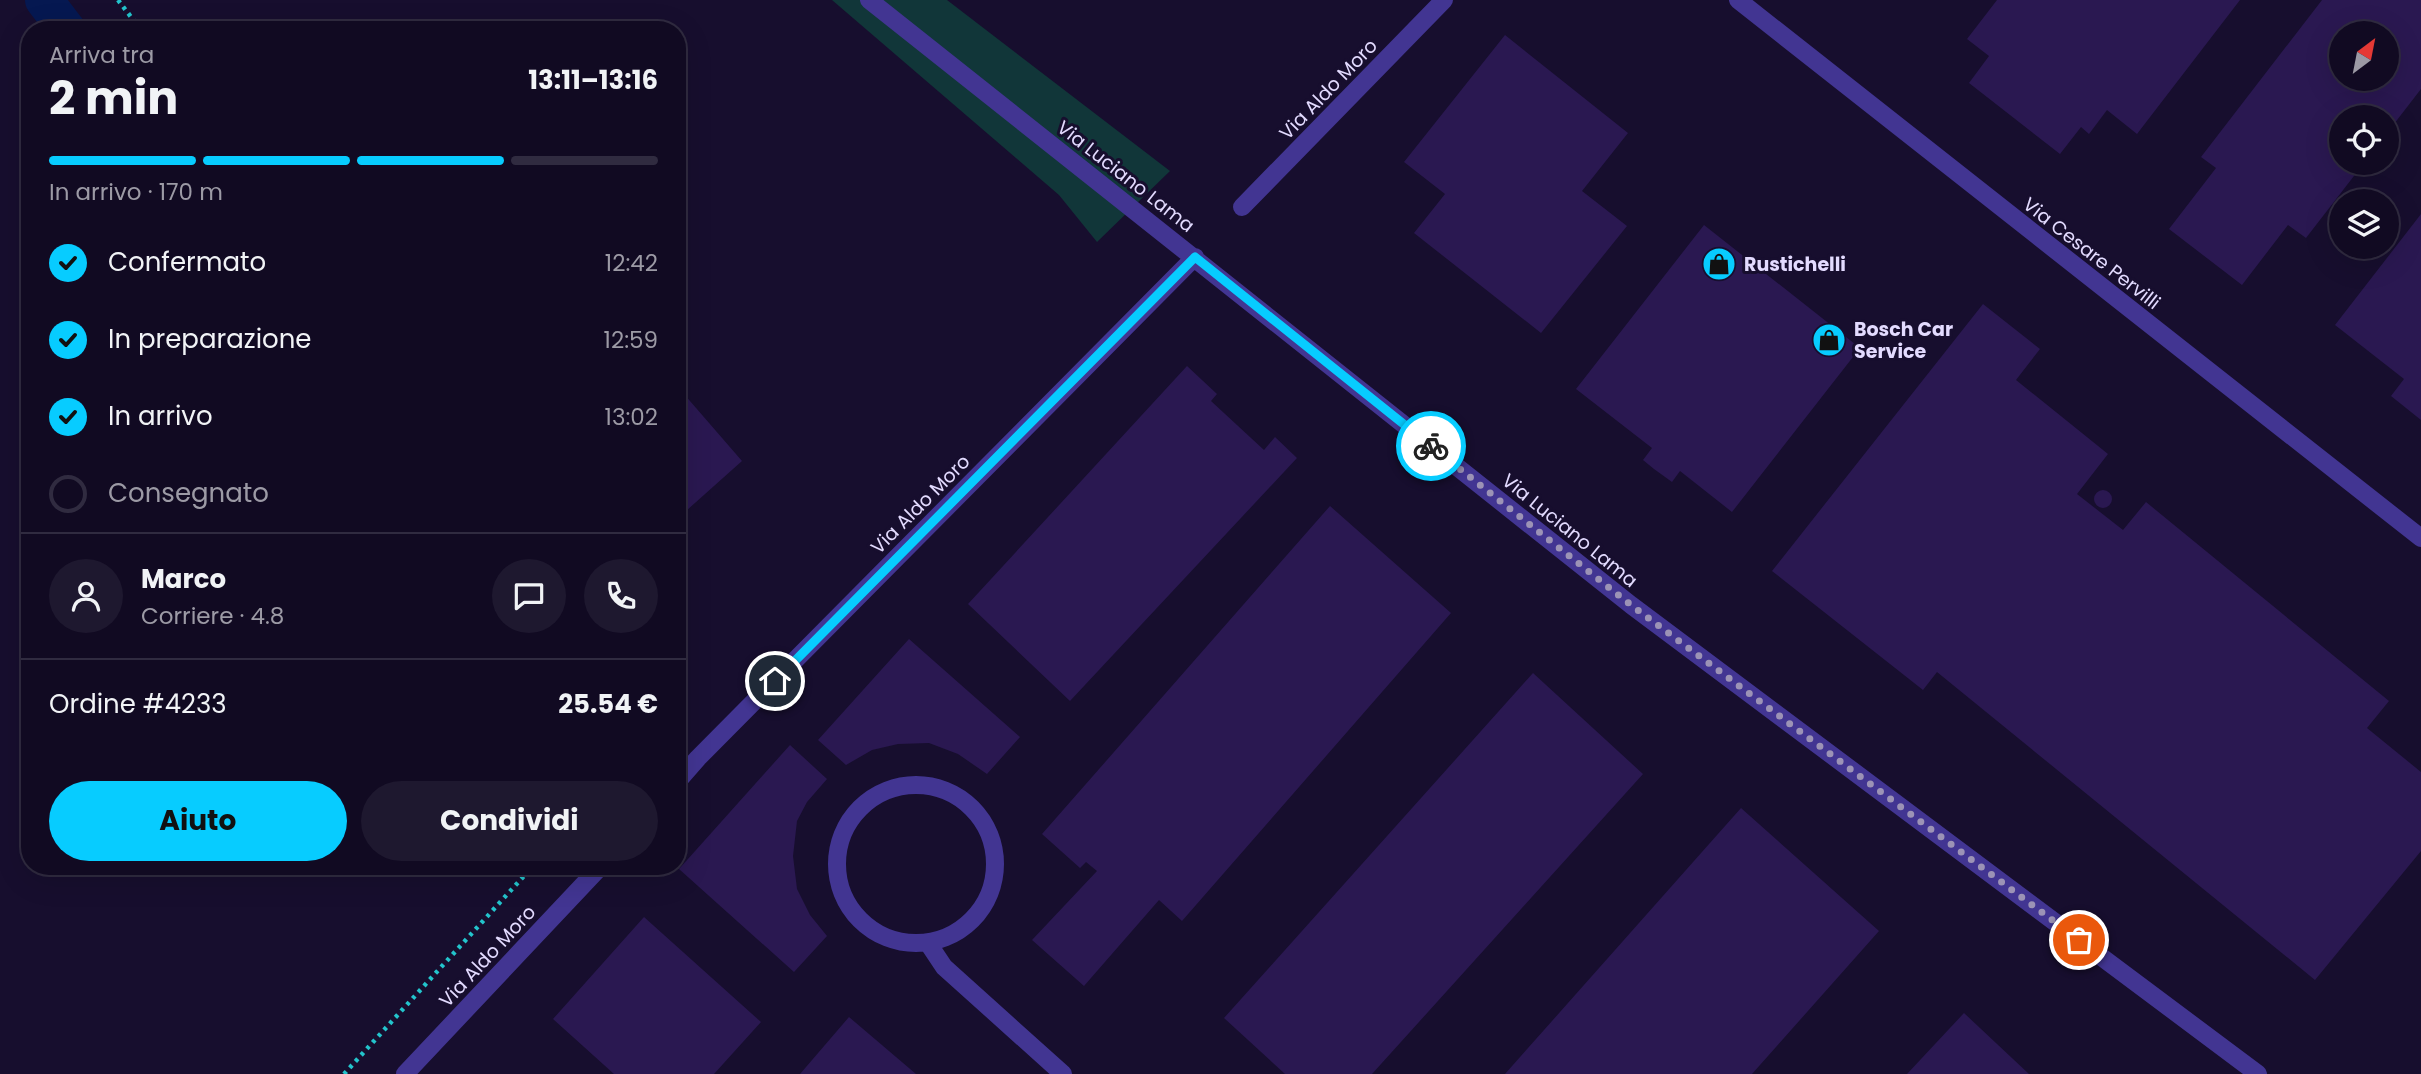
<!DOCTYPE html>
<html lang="it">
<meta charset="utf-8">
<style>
:root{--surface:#110a22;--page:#1e182f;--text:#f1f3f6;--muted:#9c9aa5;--line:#302b40;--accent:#07ccff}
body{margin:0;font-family:Poppins,sans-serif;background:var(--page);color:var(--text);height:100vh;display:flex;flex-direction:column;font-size:26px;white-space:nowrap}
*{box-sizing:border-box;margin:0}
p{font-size:23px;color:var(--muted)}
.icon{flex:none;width:38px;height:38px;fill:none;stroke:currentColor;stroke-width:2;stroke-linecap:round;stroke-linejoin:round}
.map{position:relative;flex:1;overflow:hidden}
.side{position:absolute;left:21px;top:21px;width:665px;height:854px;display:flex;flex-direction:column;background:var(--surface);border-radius:28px;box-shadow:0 7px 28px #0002,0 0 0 2px var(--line)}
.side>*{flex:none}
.needle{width:46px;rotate:32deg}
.controls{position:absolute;left:2329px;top:21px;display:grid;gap:14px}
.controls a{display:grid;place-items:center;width:70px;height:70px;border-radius:50%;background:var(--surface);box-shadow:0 7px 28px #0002,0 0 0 2px var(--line);font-size:35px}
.pin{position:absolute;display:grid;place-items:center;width:60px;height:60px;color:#fff;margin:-30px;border:4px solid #fff;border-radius:50%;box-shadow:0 2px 7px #0007}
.courier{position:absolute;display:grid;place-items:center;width:70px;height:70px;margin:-35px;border:5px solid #07ccff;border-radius:50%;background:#fff;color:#222;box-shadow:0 2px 9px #0007}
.headline em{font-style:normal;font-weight:700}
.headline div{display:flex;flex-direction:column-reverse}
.headline{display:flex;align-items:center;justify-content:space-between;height:119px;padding:0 28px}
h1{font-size:46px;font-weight:700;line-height:52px}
.bar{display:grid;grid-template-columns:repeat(4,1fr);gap:10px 7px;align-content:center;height:84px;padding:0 28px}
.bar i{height:9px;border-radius:5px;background:var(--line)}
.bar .current{background:var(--accent)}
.bar p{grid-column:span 4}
.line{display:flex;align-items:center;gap:18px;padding:0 28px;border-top:2px solid var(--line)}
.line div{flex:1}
.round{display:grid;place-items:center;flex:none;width:74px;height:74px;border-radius:37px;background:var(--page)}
ol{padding:0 28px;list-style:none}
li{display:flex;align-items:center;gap:21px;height:77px}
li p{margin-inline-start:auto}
li .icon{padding:7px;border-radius:50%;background:var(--accent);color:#111;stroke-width:4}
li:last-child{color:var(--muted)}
li i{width:38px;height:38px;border:4px solid var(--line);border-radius:50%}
.action{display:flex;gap:14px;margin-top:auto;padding:14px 28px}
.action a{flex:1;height:80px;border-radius:42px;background:var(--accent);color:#111;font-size:28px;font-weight:700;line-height:80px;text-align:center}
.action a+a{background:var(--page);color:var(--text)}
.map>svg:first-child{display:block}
</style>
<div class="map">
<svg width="2421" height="1074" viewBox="0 0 2421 1074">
<rect width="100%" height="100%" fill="#170e2e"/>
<!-- green -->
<path fill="#113639" d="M832 0H947L1170 171 1097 242 1059 195Z"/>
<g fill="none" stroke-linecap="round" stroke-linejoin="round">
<!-- canal -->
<path stroke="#051851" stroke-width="38" d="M44 0 67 30"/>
</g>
<!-- building -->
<path fill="#2a1851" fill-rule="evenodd" d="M1997 0H2240L2137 134 2107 110 2089 134 2081 127 2060 154 1969 83 1989 56 1967 39Z
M2322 0H2421V89L2387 133V117H2342V163H2364L2306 238 2288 225 2242 285 2169 229 2216 168 2201 157ZM2342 33H2387V79H2342Z
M1505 35 1628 133 1582 191 1627 226 1541 333 1414 233 1445 194 1404 162Z
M2421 214V420L2391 396 2404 379 2335 325Z
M1704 225 1860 348 1732 512 1680 471 1672 482 1654 469 1643 460 1652 448 1576 389Z
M1983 304 2040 349 2016 380 2108 454 2077 494 2123 530 2146 502 2389 701 2367 728 2421 772V851L2315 980 1937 672 1923 690 1772 571Z
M1187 366 1217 394 1211 401 1264 450 1275 437 1297 458 1070 701 968 604Z
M677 386 742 461 686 511 677 501Z
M2094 499a9 9 0 1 1 18 0a9 9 0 1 1-18 0Z
M1330 506 1451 613 1182 921 1159 900 1084 986 1032 940 1097 871 1086 862 1080 868 1042 834Z
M909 639 1020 737 987 774 958 754 929 743 898 744 872 750 846 765 818 740Z
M1533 673 1643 774 1372 1074H1285L1224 1018Z
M790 745 827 779 807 802 797 821 793 856 797 889 810 915 827 936 794 972 679 869Z
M1741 808 1879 931 1752 1074H1505Z
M644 917 761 1022 714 1074H614L553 1019Z
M1964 1013 2029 1074H1907Z
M849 1017 916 1074H800Z"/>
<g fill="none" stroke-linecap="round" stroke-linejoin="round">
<!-- path -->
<path stroke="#23c4cc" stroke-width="4.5" stroke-dasharray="3.5 5" stroke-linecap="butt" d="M118 0 141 30
M344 1074 533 866"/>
<!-- minor -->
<path stroke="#423592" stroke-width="18" d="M869 0 1631 605 2258 1074
M1738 0 2421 538
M1242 207 1444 0
M677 782 698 758 1195 257
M837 864a79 79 0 1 1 158 0a79 79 0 1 1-158 0Z
M928 943 944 967 1063 1074
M405 1074 601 866"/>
</g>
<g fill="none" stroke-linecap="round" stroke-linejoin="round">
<!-- done -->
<path stroke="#9c93b6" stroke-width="7" stroke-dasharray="0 12.6" d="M1431 446 1631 605 2079 940"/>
<!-- route -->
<path stroke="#07ccff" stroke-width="9" d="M775 681 1195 257 1431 446"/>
</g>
<!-- icons -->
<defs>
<symbol id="shop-disc" viewBox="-11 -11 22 22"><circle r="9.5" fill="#07ccff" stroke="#170e2e"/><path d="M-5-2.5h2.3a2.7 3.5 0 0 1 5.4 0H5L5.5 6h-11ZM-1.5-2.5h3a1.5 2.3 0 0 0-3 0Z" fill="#111"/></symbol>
</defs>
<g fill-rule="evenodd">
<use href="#shop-disc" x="1700" y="245" width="38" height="38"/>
<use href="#shop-disc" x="1810" y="321" width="38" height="38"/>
</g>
<g text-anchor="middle" stroke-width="6" stroke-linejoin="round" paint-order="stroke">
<!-- street labels -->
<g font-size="19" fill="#e3dbff" stroke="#170e2e">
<text transform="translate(1328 89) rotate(-46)" y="7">Via Aldo Moro</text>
<text transform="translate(1126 176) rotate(38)" y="7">Via Luciano Lama</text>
<text transform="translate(2092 253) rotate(38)" y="7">Via Cesare Pervilli</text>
<text transform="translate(920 504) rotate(-45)" y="7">Via Aldo Moro</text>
<text transform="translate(1570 530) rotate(39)" y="7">Via Luciano Lama</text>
<text transform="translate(487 956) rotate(-47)" y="7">Via Aldo Moro</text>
</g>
<!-- poi labels -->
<g font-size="19" font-weight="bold" fill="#e3dbff" stroke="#170e2e" text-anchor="start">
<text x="1744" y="271">Rustichelli</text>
<text x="1854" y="336">Bosch Car<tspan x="1854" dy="22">Service</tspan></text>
</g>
</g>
</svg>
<div class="controls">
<a><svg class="needle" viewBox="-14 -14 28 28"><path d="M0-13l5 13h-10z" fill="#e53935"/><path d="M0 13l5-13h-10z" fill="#9c9aa5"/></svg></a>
<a><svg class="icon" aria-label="locate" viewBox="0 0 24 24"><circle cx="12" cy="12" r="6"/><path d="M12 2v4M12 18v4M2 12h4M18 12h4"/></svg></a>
<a><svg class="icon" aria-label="layers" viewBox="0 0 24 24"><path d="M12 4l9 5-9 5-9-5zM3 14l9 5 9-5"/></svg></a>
</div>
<div class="pin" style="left:2079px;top:940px;background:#ea580c"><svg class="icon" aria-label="bag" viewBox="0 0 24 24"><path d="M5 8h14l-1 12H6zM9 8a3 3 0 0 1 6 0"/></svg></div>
<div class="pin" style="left:775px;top:681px;background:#1f2937"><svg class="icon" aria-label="home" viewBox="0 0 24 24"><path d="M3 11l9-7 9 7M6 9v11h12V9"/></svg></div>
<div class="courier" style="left:1431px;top:446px"><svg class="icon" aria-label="bike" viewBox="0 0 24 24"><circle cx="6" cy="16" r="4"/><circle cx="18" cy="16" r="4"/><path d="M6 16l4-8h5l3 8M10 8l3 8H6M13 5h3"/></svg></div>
<section class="side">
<div class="headline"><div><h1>2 min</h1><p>Arriva tra</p></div><em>13:11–13:16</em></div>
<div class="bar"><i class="current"></i><i class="current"></i><i class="current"></i><i></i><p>In arrivo · 170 m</p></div>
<ol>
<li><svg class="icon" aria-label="check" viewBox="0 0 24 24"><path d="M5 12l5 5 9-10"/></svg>Confermato<p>12:42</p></li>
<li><svg class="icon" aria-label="check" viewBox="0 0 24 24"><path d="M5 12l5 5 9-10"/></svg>In preparazione<p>12:59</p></li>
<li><svg class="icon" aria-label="check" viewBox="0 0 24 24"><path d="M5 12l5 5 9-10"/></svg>In arrivo<p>13:02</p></li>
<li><i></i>Consegnato</li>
</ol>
<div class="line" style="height:126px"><a class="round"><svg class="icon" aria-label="person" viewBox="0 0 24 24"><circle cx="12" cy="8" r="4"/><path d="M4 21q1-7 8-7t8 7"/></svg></a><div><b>Marco</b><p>Corriere · 4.8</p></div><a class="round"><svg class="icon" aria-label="chat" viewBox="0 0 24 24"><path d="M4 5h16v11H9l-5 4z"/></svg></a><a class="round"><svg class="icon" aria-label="phone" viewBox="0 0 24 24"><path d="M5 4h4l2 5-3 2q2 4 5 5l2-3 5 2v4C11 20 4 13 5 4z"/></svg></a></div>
<div class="line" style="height:91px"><div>Ordine #4233</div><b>25.54 €</b></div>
<div class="action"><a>Aiuto</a><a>Condividi</a></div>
</section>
</div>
